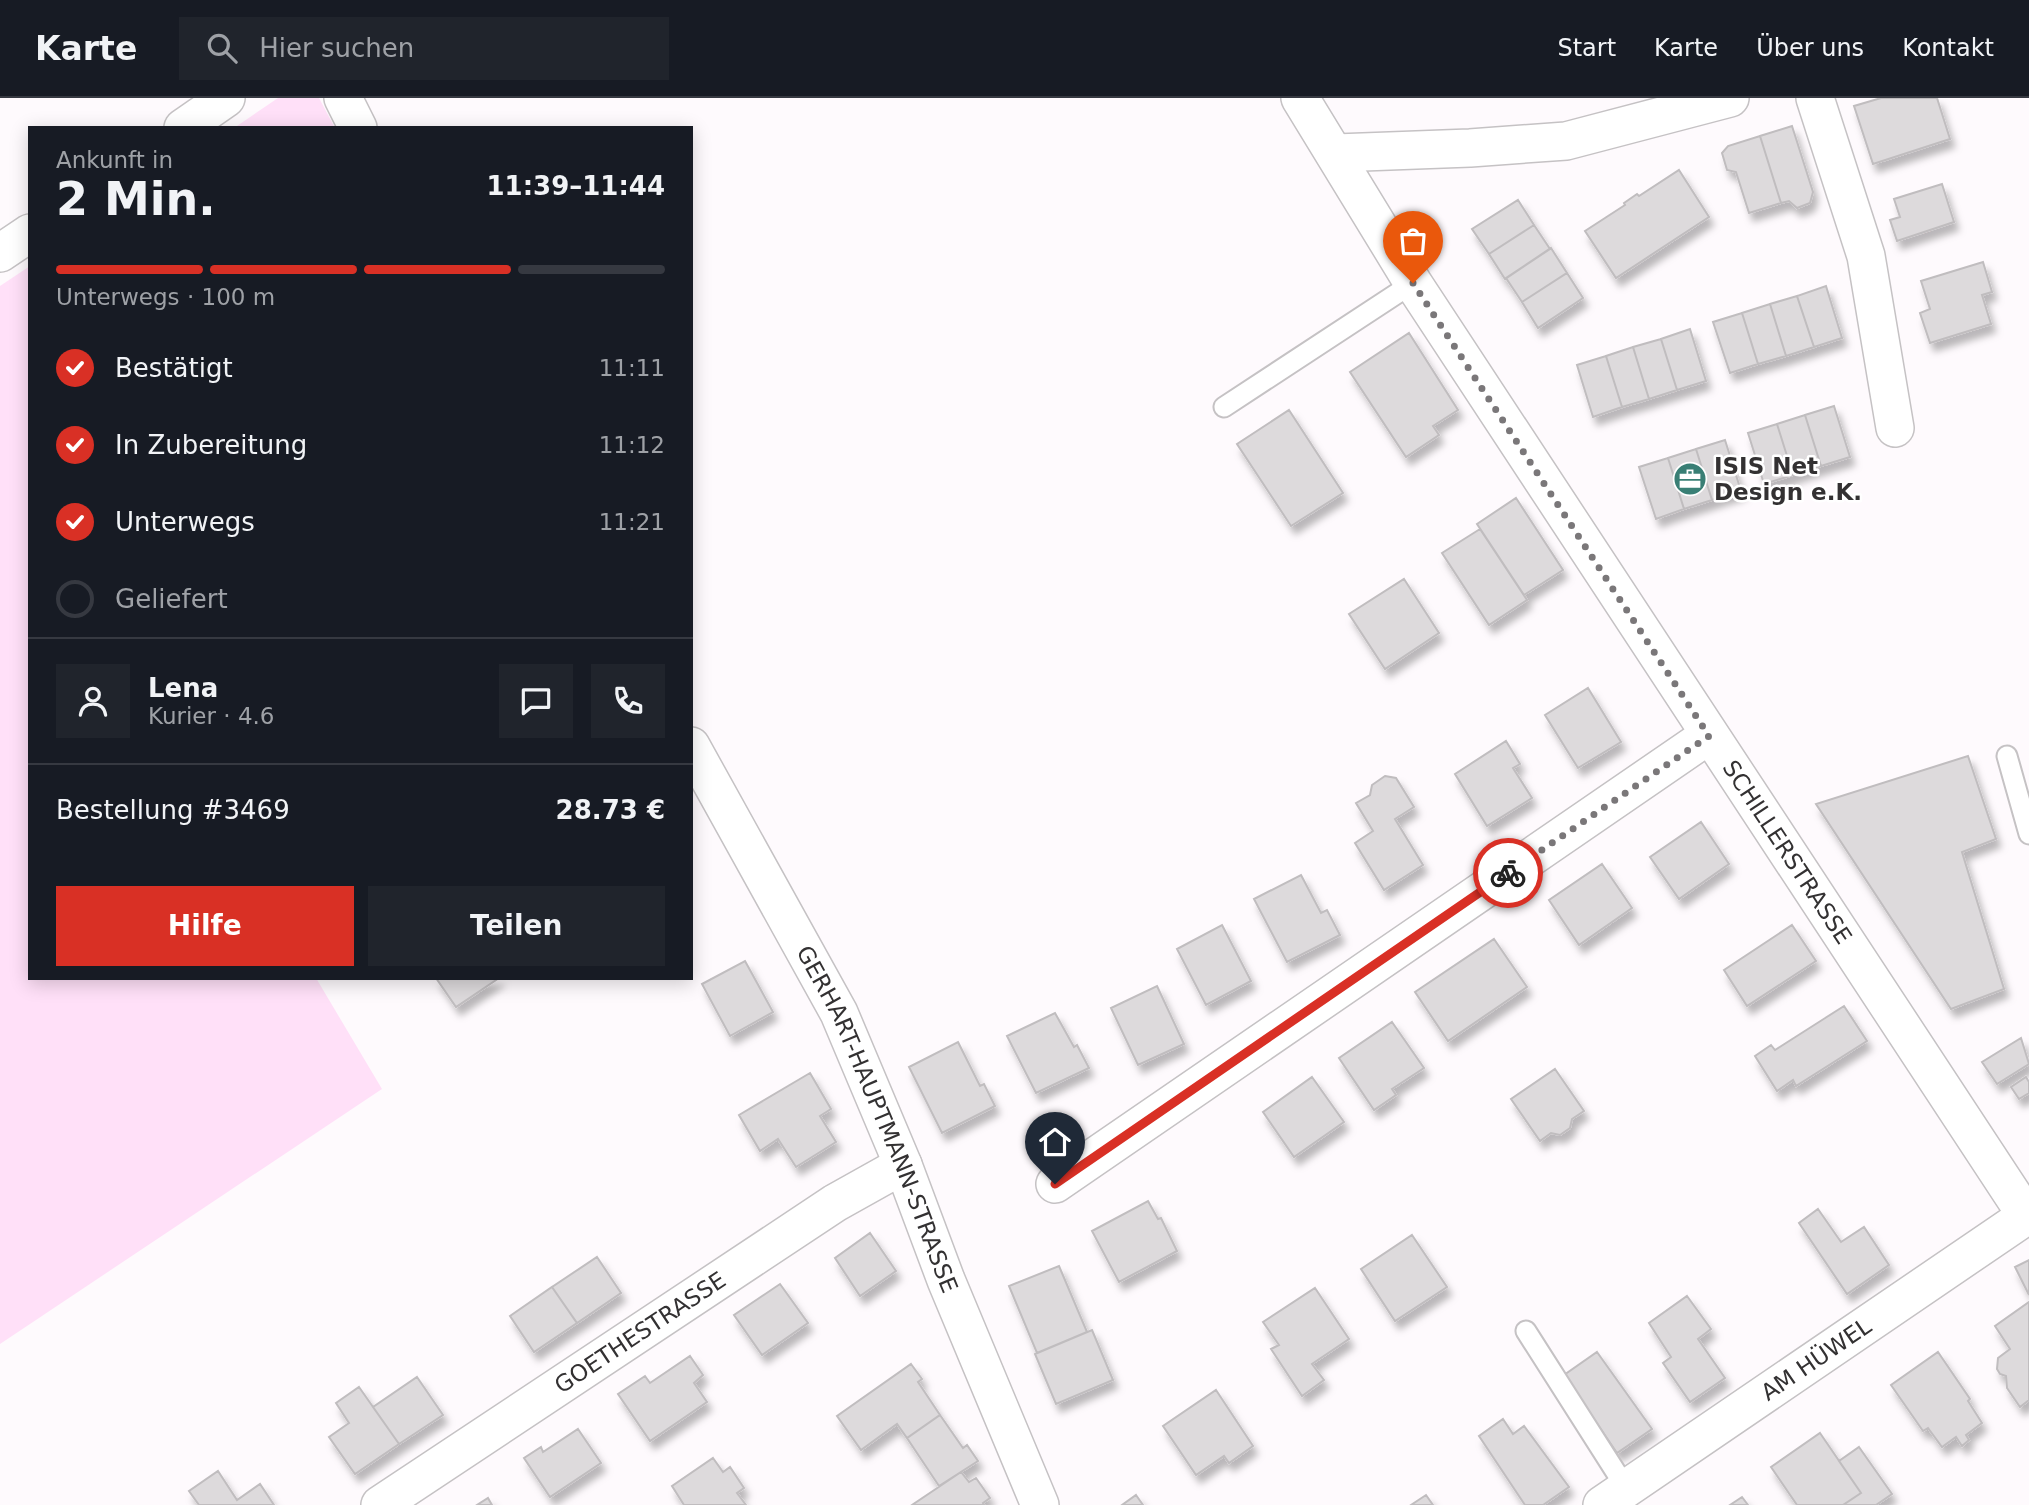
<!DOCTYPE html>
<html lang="de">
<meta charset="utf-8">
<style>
:root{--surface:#171b24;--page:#20242c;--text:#f1f3f6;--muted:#9ea1a6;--line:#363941;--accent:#d93025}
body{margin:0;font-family:"DejaVu Sans",sans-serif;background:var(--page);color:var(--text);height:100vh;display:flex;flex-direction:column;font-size:26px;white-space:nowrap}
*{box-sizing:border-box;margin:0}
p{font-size:23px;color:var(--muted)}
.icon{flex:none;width:38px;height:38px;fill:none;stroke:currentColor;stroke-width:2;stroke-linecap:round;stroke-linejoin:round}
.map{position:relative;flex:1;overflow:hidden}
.side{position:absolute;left:28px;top:28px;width:665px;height:854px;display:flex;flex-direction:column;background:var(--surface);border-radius:0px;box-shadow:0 4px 18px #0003}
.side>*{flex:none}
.pin{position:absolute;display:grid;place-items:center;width:60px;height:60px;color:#fff;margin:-72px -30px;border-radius:50% 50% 50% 0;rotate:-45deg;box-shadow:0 0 7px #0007}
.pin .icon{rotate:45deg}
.courier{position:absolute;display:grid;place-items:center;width:70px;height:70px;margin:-35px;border:5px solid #d93025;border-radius:50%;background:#fff;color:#222;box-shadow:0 2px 9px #0007}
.overview em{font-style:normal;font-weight:800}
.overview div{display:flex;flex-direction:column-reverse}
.overview{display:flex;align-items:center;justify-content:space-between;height:119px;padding:0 28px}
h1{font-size:46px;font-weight:800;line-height:52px}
.bar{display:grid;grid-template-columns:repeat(4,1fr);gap:10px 7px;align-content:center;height:84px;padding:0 28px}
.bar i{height:9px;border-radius:5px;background:var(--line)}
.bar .selected{background:var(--accent)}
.bar p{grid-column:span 4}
.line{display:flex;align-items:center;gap:18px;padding:0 28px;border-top:2px solid var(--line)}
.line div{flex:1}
.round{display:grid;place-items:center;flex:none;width:74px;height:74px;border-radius:0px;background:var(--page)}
ol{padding:0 28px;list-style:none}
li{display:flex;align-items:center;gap:21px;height:77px}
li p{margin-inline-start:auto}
li .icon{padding:7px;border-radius:50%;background:var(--accent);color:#fff;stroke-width:4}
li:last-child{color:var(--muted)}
li i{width:38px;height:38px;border:4px solid var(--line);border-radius:50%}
.primary-button{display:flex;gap:14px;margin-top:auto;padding:14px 28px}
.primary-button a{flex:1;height:80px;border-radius:0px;background:var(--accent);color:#fff;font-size:28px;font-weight:800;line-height:80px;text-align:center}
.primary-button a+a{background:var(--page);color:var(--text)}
header{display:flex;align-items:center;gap:42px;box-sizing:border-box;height:98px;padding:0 35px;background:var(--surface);border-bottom:2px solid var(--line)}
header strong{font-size:33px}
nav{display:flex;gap:38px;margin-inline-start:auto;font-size:24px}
.search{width:490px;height:63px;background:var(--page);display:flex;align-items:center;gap:18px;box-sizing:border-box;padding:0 24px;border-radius:0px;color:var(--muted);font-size:26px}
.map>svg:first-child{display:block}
</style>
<header>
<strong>Karte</strong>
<div class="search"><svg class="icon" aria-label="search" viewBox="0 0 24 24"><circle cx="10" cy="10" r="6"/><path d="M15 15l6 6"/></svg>Hier suchen</div>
<nav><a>Start</a><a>Karte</a><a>Über uns</a><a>Kontakt</a></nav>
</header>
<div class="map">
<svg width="2029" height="1407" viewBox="0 0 2029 1407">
<defs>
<filter id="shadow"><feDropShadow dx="4.5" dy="8" stdDeviation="3.5" flood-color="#0004"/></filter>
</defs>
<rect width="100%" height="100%" fill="#fefafd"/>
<!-- green -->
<path fill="#ffe0f8" d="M278 0H319L335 30H234Z
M30 168V880H316L382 991 0 1246V188Z"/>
<!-- building -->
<path fill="#dddadc" stroke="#c0bdbf" stroke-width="2" filter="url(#shadow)" d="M1881 0H1937L1950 41 1873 66 1854 8Z
M1792 28 1813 94 1810 105 1797 110 1789 103 1781 105 1760 38Z
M1760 38 1781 105 1749 115 1736 74 1727 72 1722 55 1728 48Z
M1679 72 1709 119 1616 180 1585 133 1625 107 1624 105 1637 96 1639 98Z
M1942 86 1954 124 1897 143 1890 122 1900 119 1894 101Z
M1518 102 1534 127 1489 156 1472 131Z
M1534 127 1550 151 1505 181 1489 156Z
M1551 150 1567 175 1522 204 1506 180Z
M1983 164 1992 194 1982 197 1991 226 1930 245 1920 215 1930 211 1921 183Z
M1567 175 1583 200 1538 230 1522 204Z
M1826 188 1842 240 1814 249 1797 198Z
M1797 198 1814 249 1786 258 1770 206Z
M1770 206 1786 258 1758 266 1742 215Z
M1742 215 1758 266 1730 275 1713 224Z
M1690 231 1706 283 1677 292 1661 241Z
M1409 235 1458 312 1433 328 1439 337 1406 359 1350 274Z
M1661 241 1677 292 1649 301 1633 249Z
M1633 249 1649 301 1622 309 1606 258Z
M1606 258 1622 309 1593 319 1577 267Z
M1834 308 1850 359 1821 368 1805 317Z
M1289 312 1343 395 1291 428 1237 346Z
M1805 317 1821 368 1793 377 1777 326Z
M1777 326 1793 377 1764 386 1748 335Z
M1725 342 1741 393 1712 402 1696 351Z
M1696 351 1712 402 1684 411 1668 360Z
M1668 360 1684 411 1656 421 1639 369Z
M1516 400 1563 472 1524 497 1477 426Z
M1480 431 1527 502 1489 527 1442 455Z
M1404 481 1439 535 1385 571 1349 516Z
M1588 590 1621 644 1578 670 1545 617Z
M1506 643 1520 666 1513 670 1532 700 1487 728 1455 676Z
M1968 658 1996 741 1962 754 2004 891 1951 911 1816 706Z
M1385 678 1396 680 1414 709 1395 721 1423 767 1384 792 1355 745 1373 733 1356 705 1370 697 1372 687Z
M1701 724 1729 766 1679 801 1650 759Z
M1602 766 1632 810 1579 847 1549 802Z
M1301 777 1321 815 1327 812 1340 837 1287 864 1254 801Z
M1222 827 1251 883 1206 907 1177 851Z
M1792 827 1816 863 1747 908 1724 872Z
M1494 841 1527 889 1448 943 1415 894Z
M745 863 773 914 730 938 702 886Z
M436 880H499L456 909Z
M1157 888 1184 946 1138 967 1111 910Z
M1844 908 1867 943 1796 988 1793 982 1777 993 1755 958 1771 947 1775 952Z
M1055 915 1074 949 1077 947 1089 970 1036 995 1007 938Z
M1392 924 1424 970 1392 991 1396 997 1374 1012 1339 960Z
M2021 940 2029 966 1997 986 1982 964Z
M958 944 980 988 984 986 995 1008 942 1035 909 969Z
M1555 971 1584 1013 1572 1021 1570 1030 1560 1037 1551 1035 1540 1043 1511 1001Z
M810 975 831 1011 820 1018 836 1044 796 1069 778 1041 760 1053 739 1017Z
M1312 979 1344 1024 1294 1059 1263 1014Z
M2026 979 2029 984V995L2019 1001 2011 989Z
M1148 1103 1158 1121 1161 1120 1177 1153 1119 1184 1092 1133Z
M1818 1111 1841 1144 1864 1129 1889 1167 1847 1196 1799 1125Z
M870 1135 896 1173 860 1198 835 1160Z
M1412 1137 1447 1189 1395 1223 1361 1171Z
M597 1159 621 1195 577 1225 552 1189Z
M2029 1162V1197L2015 1169Z
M1059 1168 1087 1234 1037 1255 1009 1188Z
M780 1186 808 1225 762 1257 734 1217Z
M552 1189 577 1225 534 1254 510 1218Z
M1315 1190 1349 1241 1312 1266 1324 1282 1302 1298 1271 1251 1279 1247 1263 1224Z
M1687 1198 1711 1231 1698 1241 1725 1280 1690 1304 1663 1265 1671 1259 1649 1225Z
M2029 1204V1302L2020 1309 2007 1290 2006 1278 2000 1276 1997 1271 1998 1260 2010 1251 1995 1228Z
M1092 1232 1113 1282 1056 1306 1035 1256Z
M1597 1254 1652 1331 1617 1355 1564 1277Z
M1938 1254 1970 1301 1968 1303 1982 1325 1966 1337 1969 1342 1962 1348 1956 1339 1942 1349 1928 1330 1923 1333 1891 1287Z
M690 1258 703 1277 694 1285 707 1304 650 1343 618 1296 645 1278 650 1285Z
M911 1266 922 1281 918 1284 940 1317 907 1340 897 1326 861 1352 837 1318Z
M417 1279 443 1317 399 1346 373 1309Z
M359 1289 399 1346 355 1376 329 1339 349 1325 336 1305Z
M1216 1292 1253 1348 1229 1365 1224 1358 1196 1377 1163 1328Z
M940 1317 963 1350 967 1347 978 1363 939 1388 907 1340Z
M1503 1321 1513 1336 1524 1328 1569 1389 1543 1407H1525L1479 1338Z
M578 1331 601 1365 550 1399 524 1360 541 1349 543 1354Z
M1820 1335 1861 1395 1843 1407H1797L1771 1369Z
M1859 1349 1892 1396 1876 1407H1843L1861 1395 1839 1363Z
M713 1360 723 1374 730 1369 744 1390 737 1395 746 1407H684L672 1388Z
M218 1373 237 1402 260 1386 274 1407H199L189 1393Z
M961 1374 969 1384 976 1380 990 1400 983 1405 984 1407H912Z
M1136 1397 1143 1407H1122Z
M1426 1397 1433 1407H1411Z
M1742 1399 1748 1407H1730Z
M488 1400 492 1407H477Z"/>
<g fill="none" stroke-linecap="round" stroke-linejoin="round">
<defs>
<path id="lane" d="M1224 309 1413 185
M2007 658 2029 736
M1526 1233 1626 1390"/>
<g id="street">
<path d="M343 0 358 30"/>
<path id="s1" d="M1300 0 1413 185 2026 1117"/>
<path d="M1815 0 1866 158 1895 330"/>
<path d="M183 30 226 0"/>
<path d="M1336 55 1470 50 1566 43 1730 0"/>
<path d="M0 155 30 135"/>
<path id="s2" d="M691 648 839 915 903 1067 946 1182 1040 1407"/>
<path d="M1055 1086 1709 637"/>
<path id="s3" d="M380 1407 835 1105 903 1067"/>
<path id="s4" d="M1602 1407 2029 1116"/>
</g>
</defs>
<!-- lane casing -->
<use href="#lane" stroke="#c5c2c4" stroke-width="23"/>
<!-- street casing -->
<use href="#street" stroke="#c5c2c4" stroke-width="40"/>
<!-- lane -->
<use href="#lane" stroke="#fff" stroke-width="19"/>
<!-- street -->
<use href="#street" stroke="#fff" stroke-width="37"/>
</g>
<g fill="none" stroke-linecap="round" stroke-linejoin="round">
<!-- done -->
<path stroke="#7a7779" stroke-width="7" stroke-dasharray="0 12.6" d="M1413 185 1709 638 1508 775"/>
<!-- route -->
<path stroke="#d93025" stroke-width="9" d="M1055 1086 1508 775"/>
</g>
<!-- icons -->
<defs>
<symbol id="office-disc" viewBox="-11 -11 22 22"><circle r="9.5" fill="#397f75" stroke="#fff"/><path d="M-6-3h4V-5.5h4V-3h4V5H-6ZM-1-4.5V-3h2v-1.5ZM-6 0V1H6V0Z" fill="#fff"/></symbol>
</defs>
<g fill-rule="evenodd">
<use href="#office-disc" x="1671" y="362" width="38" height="38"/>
</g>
<g text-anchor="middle" stroke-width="5" stroke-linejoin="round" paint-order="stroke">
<!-- poi labels -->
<g font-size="23" font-weight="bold" fill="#333132" stroke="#fff" text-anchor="start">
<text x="1714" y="376">ISIS Net<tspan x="1714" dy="26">Design e.K.</tspan></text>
</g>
<!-- street labels -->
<g font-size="23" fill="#333132" stroke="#fff">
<text dy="8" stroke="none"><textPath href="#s1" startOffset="898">SCHILLERSTRASSE</textPath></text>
<text dy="8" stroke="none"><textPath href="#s2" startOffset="418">GERHART-HAUPTMANN-STRASSE</textPath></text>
<text dy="8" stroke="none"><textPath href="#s3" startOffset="312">GOETHESTRASSE</textPath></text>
<text dy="8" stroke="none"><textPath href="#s4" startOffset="259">AM HÜWEL</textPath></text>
</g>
</g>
</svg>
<div class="pin" style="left:1413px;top:185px;background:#ea580c"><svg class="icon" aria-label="bag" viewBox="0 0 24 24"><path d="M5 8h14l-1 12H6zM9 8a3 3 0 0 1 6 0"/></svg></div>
<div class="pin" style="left:1055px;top:1086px;background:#1f2937"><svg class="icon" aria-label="home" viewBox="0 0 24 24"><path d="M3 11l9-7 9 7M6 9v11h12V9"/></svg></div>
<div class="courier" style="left:1508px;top:775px"><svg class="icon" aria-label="bike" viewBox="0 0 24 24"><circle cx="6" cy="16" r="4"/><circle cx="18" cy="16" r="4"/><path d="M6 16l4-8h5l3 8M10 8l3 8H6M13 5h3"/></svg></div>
<section class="side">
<div class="overview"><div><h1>2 Min.</h1><p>Ankunft in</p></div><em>11:39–11:44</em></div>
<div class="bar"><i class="selected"></i><i class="selected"></i><i class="selected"></i><i></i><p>Unterwegs · 100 m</p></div>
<ol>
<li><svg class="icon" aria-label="check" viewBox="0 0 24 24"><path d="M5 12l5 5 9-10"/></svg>Bestätigt<p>11:11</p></li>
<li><svg class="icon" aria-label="check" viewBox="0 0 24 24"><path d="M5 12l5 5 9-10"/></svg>In Zubereitung<p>11:12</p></li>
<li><svg class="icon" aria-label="check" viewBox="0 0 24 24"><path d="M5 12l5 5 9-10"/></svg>Unterwegs<p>11:21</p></li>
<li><i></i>Geliefert</li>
</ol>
<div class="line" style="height:126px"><a class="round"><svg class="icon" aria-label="person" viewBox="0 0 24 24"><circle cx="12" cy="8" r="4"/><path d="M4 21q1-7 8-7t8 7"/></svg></a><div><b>Lena</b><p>Kurier · 4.6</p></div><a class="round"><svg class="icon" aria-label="chat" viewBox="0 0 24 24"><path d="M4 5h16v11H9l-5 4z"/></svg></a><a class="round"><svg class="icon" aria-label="phone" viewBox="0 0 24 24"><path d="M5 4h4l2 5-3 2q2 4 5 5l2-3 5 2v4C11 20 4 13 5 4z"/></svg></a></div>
<div class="line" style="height:91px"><div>Bestellung #3469</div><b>28.73 €</b></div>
<div class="primary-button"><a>Hilfe</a><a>Teilen</a></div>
</section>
</div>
